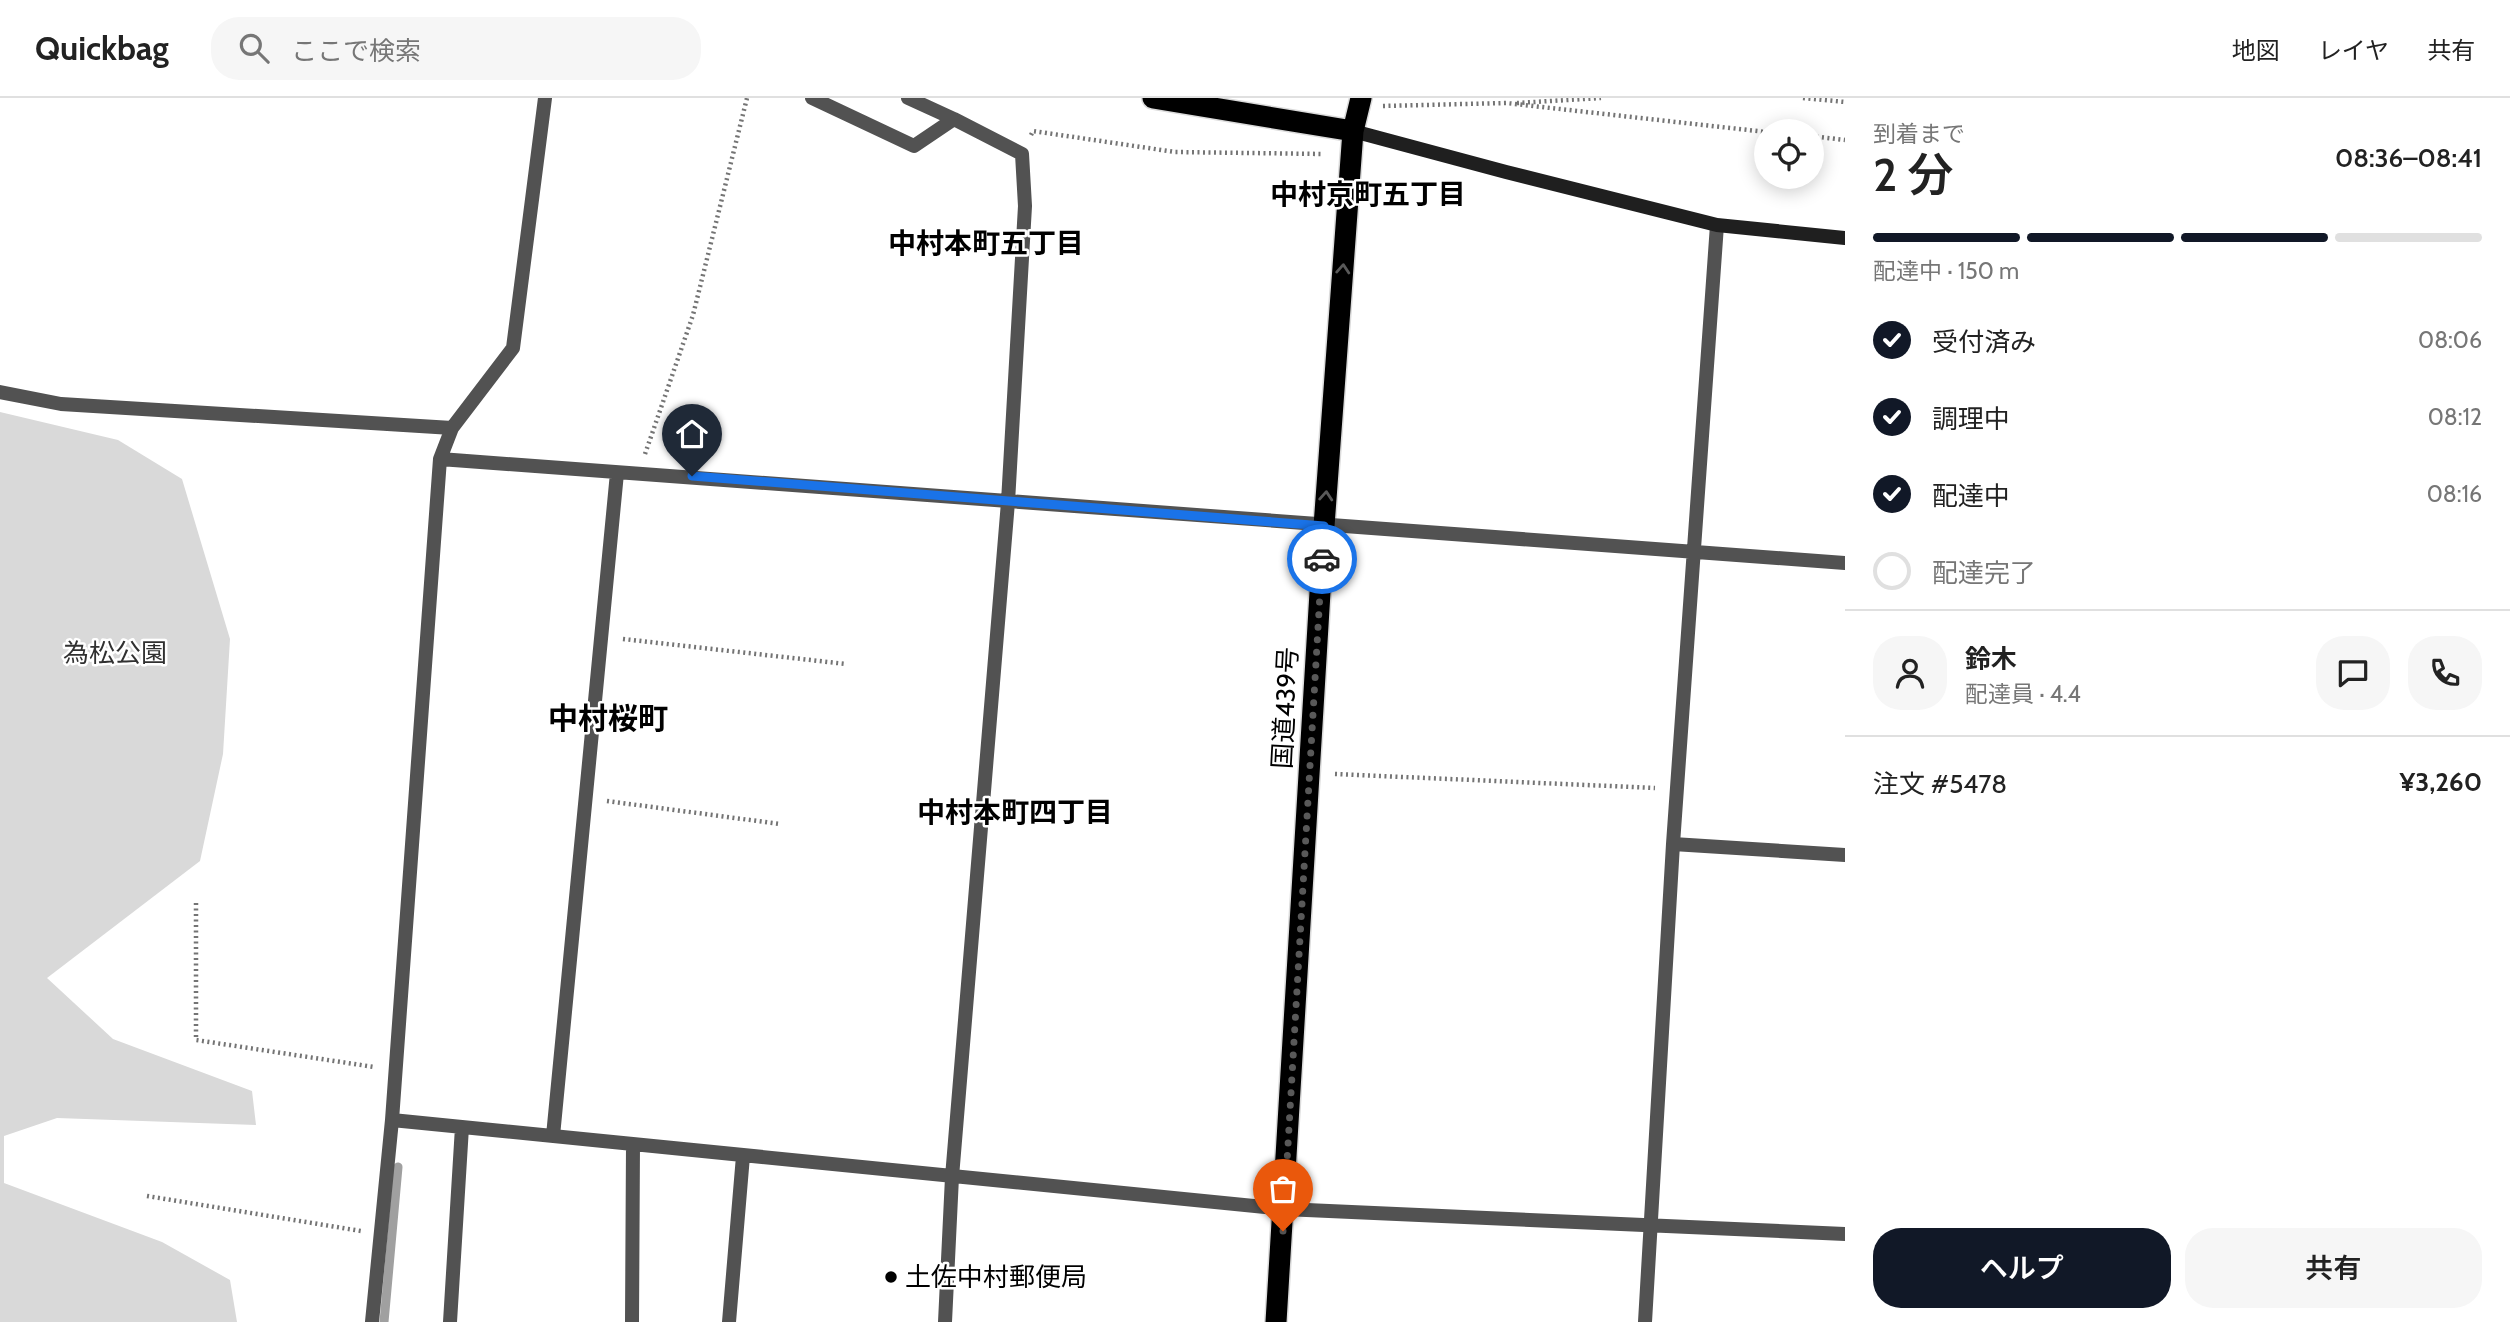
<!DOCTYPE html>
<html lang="ja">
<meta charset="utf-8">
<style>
:root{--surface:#fff;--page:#f6f6f6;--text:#222;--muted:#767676;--line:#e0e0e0;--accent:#111827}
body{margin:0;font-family:Cabin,"Noto Sans JP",sans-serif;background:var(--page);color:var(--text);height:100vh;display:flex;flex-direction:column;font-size:26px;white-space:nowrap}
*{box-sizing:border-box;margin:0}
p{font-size:23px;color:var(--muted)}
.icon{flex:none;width:38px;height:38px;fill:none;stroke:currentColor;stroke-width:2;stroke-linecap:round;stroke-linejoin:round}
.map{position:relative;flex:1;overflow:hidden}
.panel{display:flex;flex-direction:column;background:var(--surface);width:665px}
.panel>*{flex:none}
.fabs{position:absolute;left:1754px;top:21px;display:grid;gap:14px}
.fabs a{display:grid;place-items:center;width:70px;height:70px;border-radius:50%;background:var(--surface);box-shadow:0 4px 18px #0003;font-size:35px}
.pin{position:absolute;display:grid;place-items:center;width:60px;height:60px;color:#fff;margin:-72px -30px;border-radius:50% 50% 50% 0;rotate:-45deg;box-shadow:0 0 7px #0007}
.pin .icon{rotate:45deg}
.courier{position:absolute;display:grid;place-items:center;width:70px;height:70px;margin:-35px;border:5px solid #1a73e8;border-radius:50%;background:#fff;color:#222;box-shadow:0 2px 9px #0007}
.summary em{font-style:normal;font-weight:600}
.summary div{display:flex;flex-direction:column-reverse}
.summary{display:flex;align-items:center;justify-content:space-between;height:119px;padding:0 28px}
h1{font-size:46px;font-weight:600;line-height:52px}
.bar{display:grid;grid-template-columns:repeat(4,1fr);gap:10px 7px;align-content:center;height:84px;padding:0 28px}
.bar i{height:9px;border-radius:5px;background:var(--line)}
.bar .on{background:var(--accent)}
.bar p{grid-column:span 4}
.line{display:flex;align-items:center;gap:18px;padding:0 28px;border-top:2px solid var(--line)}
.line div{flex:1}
.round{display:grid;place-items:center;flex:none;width:74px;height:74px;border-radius:28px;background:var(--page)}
ol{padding:0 28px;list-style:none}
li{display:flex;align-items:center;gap:21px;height:77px}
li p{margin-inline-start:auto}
li .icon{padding:7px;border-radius:50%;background:var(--accent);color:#fff;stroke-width:4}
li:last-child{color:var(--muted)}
li i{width:38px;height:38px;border:4px solid var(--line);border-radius:50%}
.button{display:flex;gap:14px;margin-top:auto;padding:14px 28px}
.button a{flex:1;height:80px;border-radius:28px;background:var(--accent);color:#fff;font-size:28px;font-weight:600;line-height:80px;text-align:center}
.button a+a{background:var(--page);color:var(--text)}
header{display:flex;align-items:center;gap:42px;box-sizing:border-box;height:98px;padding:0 35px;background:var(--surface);border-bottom:2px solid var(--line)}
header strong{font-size:33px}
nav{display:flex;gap:38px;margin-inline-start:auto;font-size:24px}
.search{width:490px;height:63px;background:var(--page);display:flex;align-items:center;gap:18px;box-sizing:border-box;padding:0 24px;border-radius:28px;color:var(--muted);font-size:26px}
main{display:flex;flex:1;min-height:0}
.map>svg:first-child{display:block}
</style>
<header>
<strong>Quickbag</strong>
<div class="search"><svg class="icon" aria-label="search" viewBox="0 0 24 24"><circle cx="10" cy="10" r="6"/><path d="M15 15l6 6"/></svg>ここで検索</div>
<nav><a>地図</a><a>レイヤ</a><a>共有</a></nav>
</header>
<main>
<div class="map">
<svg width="1845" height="1224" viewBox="0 0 1845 1224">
<rect width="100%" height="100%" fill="#fff"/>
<!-- green -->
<path fill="#d9d9d9" d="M0 314 118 342 182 381 230 541 223 656 200 763 47 880 113 941 252 993 256 1027 57 1020 4 1038V1085L162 1144 230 1182 237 1224H0Z"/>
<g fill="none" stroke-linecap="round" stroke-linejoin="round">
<!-- stream -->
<path stroke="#a0a0a0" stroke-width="9" d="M384 1224 398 1069"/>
<defs>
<path id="highway" d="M1153 0 1353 33
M1276 1224 1324 428 1353 33 1361 0"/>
</defs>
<!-- highway casing -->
<use href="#highway" stroke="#dbdbdb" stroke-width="24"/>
<!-- path -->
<path stroke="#747474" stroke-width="4.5" stroke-dasharray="2 3.5" stroke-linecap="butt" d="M1803 0 1845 4
M1517 5 1601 0
M1383 8 1506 5 1766 34
M1031 37 1033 33 1175 54 1323 56
M1811 38 1845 42
M645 356 693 217 747 0
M623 541 846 566
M1335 676 1655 690
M607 703 780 726
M196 805V942L374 969
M147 1098 361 1133"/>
<!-- street -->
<path stroke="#525252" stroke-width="14" d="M812 0 914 48 954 21 908 0
M0 294 61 306 452 330 440 361 392 1022 372 1224
M452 330 513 250 545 0
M440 361 1845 465
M1673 746 1845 757
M392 1022 1284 1111 1845 1136
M553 1038 617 375
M450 1224 462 1029
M632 1224 633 1046
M729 1224 743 1058
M945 1224 952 1079 1008 404 1025 108 1022 56 954 21
M1645 1224 1673 746 1717 127"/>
<!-- secondary -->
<path stroke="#1f1f1f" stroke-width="14" d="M1353 33 1506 74 1717 127 1845 140"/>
<!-- highway -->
<use href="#highway" stroke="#000" stroke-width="21"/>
</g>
<!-- one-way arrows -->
<defs><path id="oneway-chevron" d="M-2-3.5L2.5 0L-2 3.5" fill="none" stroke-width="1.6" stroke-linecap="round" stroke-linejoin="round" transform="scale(1.75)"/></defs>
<g stroke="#595959">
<use href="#oneway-chevron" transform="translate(1343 171) rotate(-86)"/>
<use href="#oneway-chevron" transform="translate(1326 398) rotate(-86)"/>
</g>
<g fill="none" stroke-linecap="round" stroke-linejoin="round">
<!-- done -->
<path stroke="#595959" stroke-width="7" stroke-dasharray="0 12.6" d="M1283 1133 1322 461"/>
<!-- route -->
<path stroke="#1a73e8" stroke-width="9" d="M692 378 1324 428 1322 461"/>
</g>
<!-- markers -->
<circle fill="#000" stroke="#fff" stroke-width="2.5" cx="891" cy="1179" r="7"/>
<g text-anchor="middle" stroke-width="5" stroke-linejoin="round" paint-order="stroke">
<!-- park labels -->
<g font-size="26" fill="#303030" stroke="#fff">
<text x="115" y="564">為松公園</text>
</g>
<!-- street labels -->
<g font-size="26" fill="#000" stroke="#fff">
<text transform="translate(1285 610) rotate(-87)" y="9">国道439号</text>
</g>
<!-- poi labels -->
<g font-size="26" fill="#000" stroke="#fff" text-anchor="start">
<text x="905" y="1188">土佐中村郵便局</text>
</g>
<!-- neighbourhood labels -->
<g font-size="28" font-weight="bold" fill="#000" stroke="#fff">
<text x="1368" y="106">中村京町五丁目</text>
<text x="986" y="155">中村本町五丁目</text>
<text x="1015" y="724">中村本町四丁目</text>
</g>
<!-- quarter labels -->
<g font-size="30" font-weight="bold" fill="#000" stroke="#fff">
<text x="608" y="631">中村桜町</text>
</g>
</g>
</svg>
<div class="fabs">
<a><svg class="icon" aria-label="locate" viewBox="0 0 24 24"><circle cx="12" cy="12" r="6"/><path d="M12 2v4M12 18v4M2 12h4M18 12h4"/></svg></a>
</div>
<div class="pin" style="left:1283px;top:1133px;background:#ea580c"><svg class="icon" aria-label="bag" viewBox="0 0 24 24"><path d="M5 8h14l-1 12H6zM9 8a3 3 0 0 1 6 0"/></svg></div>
<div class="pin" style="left:692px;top:378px;background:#1f2937"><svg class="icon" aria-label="home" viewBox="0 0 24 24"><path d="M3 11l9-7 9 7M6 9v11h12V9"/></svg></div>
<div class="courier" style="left:1322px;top:461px"><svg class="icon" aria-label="car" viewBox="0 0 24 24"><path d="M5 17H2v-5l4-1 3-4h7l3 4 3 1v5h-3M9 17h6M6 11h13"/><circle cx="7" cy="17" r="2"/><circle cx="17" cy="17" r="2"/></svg></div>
</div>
<section class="panel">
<div class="summary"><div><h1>2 分</h1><p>到着まで</p></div><em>08:36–08:41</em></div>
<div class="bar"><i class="on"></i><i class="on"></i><i class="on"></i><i></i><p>配達中 · 150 m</p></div>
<ol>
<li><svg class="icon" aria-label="check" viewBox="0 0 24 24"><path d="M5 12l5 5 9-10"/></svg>受付済み<p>08:06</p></li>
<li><svg class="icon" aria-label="check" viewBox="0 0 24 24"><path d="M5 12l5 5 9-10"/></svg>調理中<p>08:12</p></li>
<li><svg class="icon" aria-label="check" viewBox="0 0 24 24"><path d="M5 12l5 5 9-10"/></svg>配達中<p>08:16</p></li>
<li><i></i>配達完了</li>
</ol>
<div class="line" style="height:126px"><a class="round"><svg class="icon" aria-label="person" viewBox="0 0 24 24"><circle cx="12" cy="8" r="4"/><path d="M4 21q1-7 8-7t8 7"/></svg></a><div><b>鈴木</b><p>配達員 · 4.4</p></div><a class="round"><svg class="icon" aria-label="chat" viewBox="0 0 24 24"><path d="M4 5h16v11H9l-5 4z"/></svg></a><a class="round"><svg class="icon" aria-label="phone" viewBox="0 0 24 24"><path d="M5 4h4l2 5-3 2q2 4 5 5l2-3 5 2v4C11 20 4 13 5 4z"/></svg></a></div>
<div class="line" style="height:91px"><div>注文 #5478</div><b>¥3,260</b></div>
<div class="button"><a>ヘルプ</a><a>共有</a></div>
</section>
</main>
